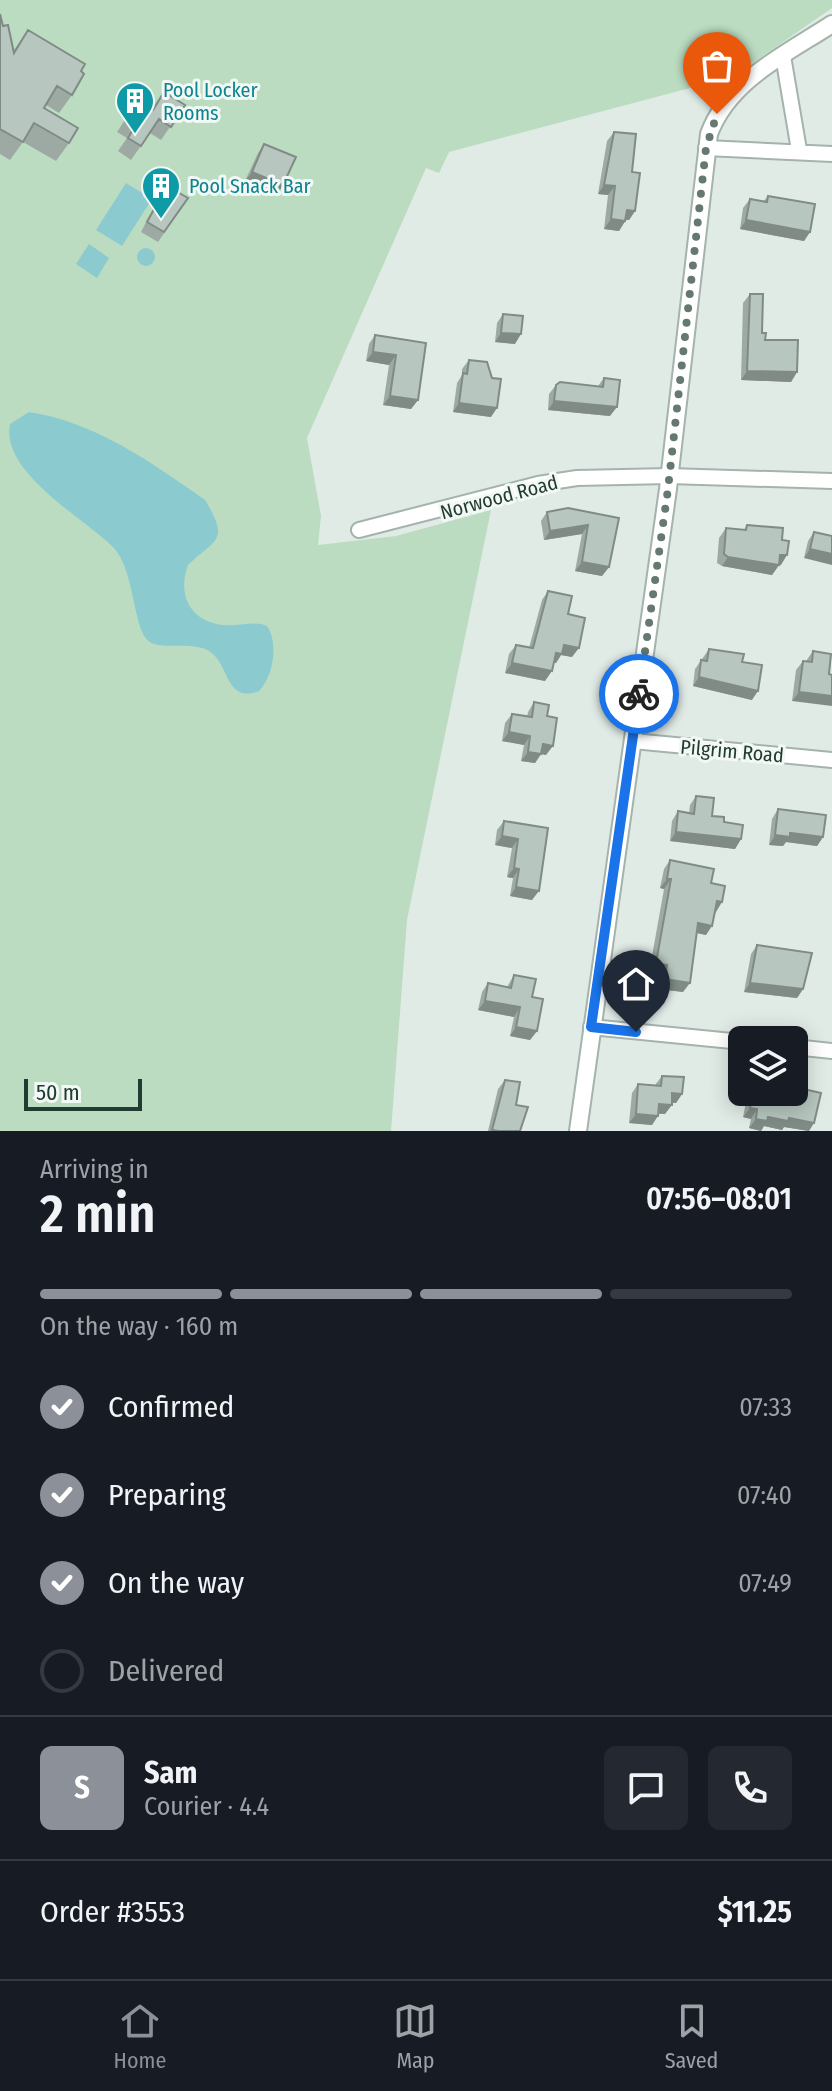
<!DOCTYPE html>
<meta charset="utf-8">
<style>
:root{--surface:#171b24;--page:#242831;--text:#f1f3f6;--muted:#9ea1a6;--line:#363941;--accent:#8c9099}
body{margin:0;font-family:"Fira Sans Condensed",sans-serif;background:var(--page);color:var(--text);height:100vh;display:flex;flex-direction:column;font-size:30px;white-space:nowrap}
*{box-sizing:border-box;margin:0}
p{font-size:26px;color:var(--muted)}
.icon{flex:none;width:44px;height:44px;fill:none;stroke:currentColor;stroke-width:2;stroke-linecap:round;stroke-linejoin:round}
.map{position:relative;height:1131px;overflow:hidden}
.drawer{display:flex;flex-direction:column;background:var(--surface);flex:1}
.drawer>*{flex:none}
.tools{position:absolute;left:728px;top:1026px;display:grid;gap:16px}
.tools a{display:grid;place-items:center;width:80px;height:80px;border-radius:12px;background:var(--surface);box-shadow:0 4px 20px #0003;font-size:40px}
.scale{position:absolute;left:24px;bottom:20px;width:118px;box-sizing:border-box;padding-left:8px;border:4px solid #223b32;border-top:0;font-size:22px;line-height:28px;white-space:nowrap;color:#223b32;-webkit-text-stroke:6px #f2f8f4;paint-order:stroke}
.pin{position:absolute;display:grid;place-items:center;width:68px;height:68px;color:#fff;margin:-82px -34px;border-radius:50% 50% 50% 0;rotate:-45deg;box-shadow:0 0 8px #0007}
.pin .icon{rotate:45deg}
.courier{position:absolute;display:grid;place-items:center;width:80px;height:80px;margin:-40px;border:6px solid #1a73e8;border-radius:50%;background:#fff;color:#222;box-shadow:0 2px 10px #0007}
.overview em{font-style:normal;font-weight:600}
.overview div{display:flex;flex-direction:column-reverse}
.overview{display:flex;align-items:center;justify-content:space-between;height:136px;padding:0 40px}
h1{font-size:52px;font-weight:600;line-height:60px}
.bar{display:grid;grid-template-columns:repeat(4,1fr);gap:12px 8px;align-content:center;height:96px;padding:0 40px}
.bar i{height:10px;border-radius:6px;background:var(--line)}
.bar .active{background:var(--accent)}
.bar p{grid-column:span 4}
.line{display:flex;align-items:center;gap:20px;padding:0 40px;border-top:2px solid var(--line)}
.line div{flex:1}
.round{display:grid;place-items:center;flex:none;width:84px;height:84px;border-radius:12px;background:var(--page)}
ol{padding:0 40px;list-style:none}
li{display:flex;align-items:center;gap:24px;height:88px}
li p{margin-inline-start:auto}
li .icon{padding:8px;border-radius:50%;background:var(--accent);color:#fff;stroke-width:4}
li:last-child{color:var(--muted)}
li i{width:44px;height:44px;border:4px solid var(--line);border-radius:50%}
.menu{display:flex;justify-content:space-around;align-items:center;height:112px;border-top:2px solid var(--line);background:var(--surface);font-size:22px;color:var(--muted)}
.menu a{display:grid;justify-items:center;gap:4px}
.menu .active{color:var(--accent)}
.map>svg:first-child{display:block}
</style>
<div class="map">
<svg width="832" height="1131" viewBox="0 0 832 1131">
<rect width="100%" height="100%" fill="#e1ebe6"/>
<!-- green -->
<path fill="#bbdcc1" d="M0 0H832V8L747 67 717 92 709 83 449 152 439 173 426 168 307 438 321 516 318 545 396 536 491 510 407 920 391 1131H0Z"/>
<!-- water -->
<path fill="#8bcace" d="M126 183 152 199 122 246 96 230Z
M89 244 109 258 97 278 76 264Z
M137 257a9 9 0 1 1 18 0a9 9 0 1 1-18 0Z
M29 412C95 422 151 462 205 500 230 542 216 538 188 565 177 595 190 621 223 625 238 627 253 620 267 626 279 643 273 677 259 691 225 704 230 664 209 651 193 641 162 650 150 642 132 630 136 571 113 547 84 518 0 472 10 424Z"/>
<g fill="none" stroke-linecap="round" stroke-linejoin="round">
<defs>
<path id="minor" d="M783 56 799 150
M706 148 832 154
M359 530 538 484 577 478 669 476 832 481
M633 741 832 760
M591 1027 742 1042
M794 1047 832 1051"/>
<path id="tertiary" d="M578 1131 668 489 709 134C729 80 786 54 832 24"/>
</defs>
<!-- minor casing -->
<use href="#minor" stroke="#a4b3ac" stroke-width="18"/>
<!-- tertiary casing -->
<use href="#tertiary" stroke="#a4b3ac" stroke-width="20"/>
<!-- minor -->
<use href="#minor" stroke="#fff" stroke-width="14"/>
<!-- tertiary -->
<use href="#tertiary" stroke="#fff" stroke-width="16"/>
</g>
<!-- wall -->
<path fill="#9daaa4" d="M0 14 3 26 14 50 28 30 81 71 72 95 59 113 46 105 44 108 69 143 56 161 23 142 10 160 0 154Z
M164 92 185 105 161 140 150 133 131 160 118 151 127 138 117 132 138 100 152 109Z
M614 132 632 172 635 211 629 220H626L619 231 604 229 608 195 598 194 607 141Z
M264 144 277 195 245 181 258 153Z
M167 186 188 198 158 242 141 232 160 195Z
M768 196 810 232 804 241 740 229 743 208 750 199 764 201Z
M750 294 762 333 765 340 797 372 791 382 741 380 743 303Z
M503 314 515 344 495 342 497 323Z
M375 335 426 343 418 400 411 409 383 405 389 365 366 361 369 344Z
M469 360 491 417 453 412 457 383 462 375V369Z
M604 378 610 416 548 410 549 394 556 385 598 386Z
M547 512 619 518 609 567 602 576 575 571 582 534 544 540 541 521Z
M747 525 781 565H779L772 575 722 566 717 563 719 538 726 528 744 530Z
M814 532 832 536 804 558 808 541Z
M548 591 568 614 572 657 561 655 556 663H553L545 681 505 673 509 654 516 645 529 648 542 600Z
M709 649 742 662 752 700 693 686 695 669Z
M813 651 829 674 792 701 796 670 803 661H806Z
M534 702 547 716 546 755 541 754 535 763 521 761 524 745 502 741 505 723 512 714 527 717 528 712Z
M696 796 712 816 724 822 741 839 735 849 670 841 672 821 678 811 689 813 690 805Z
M778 809 823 837 817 846 786 842 783 846 769 845 772 819Z
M504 821 548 828 532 900 510 896 513 878 507 877 512 848 495 845 497 830Z
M670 860 711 883 716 912 706 935 697 933 683 992 659 989 661 974 649 973 664 889 660 888 664 869Z
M757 945 803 989 797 998 744 992 751 954Z
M514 975 532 997 537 1031 530 1040 510 1036 514 1017 478 1010 482 992 488 983 507 987Z
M662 1076 682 1094 676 1103H672L665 1114H658L652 1125 629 1123 632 1093 638 1084 655 1085Z
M505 1080 520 1131H488L498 1089Z
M751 1092H773L789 1095 791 1092H794L809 1131 784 1127 782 1130 764 1126 761 1131 749 1128 751 1119 743 1117 747 1097Z"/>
<!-- shaded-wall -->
<path fill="#808b86" d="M252 172 283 185 277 195 245 181Z
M604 185 615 186 608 195 598 194Z
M627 210 635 211 629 220 620 219Z
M611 219 625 221 619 231 604 229Z
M746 220 810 232 804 241 740 229Z
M501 333 521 334 515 344 495 342Z
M373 352 396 355 389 365 366 361Z
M747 371 797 372 791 382 741 380Z
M390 396 418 400 411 409 383 405Z
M554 401 617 407 610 416 548 410Z
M459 403 497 408 491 417 453 412Z
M588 525 582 534 544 540 550 531Z
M810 549 832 554V565L804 558Z
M780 555H787L781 565 773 564Z
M728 557 779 565 772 575 722 566Z
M582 562 609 567 602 576 575 571Z
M564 645 579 648 572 657 561 655 556 663 549 662 556 653Z
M512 663 552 671 545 681 505 673Z
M699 677 758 691 752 700 693 686Z
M799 692 832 696V706L792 701Z
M509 732 530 736 524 745 502 741Z
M543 744 553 746 546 755 541 754 535 763 521 761 528 752Z
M676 832 741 839 735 849 670 841Z
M790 833 823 837 817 846 786 842 783 846 769 845 775 835Z
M502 836 518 839 512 848 495 845Z
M514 868 519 869 513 878 507 877Z
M667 879H671L664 889 660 888Z
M516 887 539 891 532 900 510 896Z
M717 901 722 902 716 912 710 911Z
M698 923 712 926 706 935 692 932Z
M656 963 667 965 661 974 649 973Z
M665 979 690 983 683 992 659 989Z
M750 983 803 989 797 998 744 992Z
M485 1001 520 1007 514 1017 478 1010Z
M516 1027 537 1031 530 1040 510 1036Z
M672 1093 682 1094 676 1103 666 1102Z
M659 1104 672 1105 665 1114 653 1113Z
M750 1108 757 1109 751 1119 743 1117Z
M636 1114 658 1116 652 1125 629 1123Z
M768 1117 789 1118 814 1123 809 1131 784 1127 782 1130 764 1126 761 1131 749 1128 756 1119Z"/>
<!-- building -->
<path fill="#b7c6bf" stroke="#808b86" stroke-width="2" d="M0 14 3 26 8 25 14 53 28 30 85 64 81 71 84 74 72 95 57 86 44 108 78 128 69 143 34 123 23 142 0 129Z
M164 92 185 105 171 127 159 119 141 146 128 138 136 125 126 118 138 100 153 110Z
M614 132 636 134 632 172 640 173 635 211 627 210 625 221 611 219 615 186 604 185Z
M264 144 296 157 283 185 252 172Z
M167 186 188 198 164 232 147 222Z
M768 196 815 204 810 232 746 220 750 199 767 202Z
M750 294H763L762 333H766L765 340H798L797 372 747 371Z
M503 314 523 316 521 334 501 333Z
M375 335 426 343 418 400 390 396 396 355 373 352Z
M469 360 487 362 492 378 501 379 497 408 459 403 463 373 467 374Z
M604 378 620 380 617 407 554 401 556 385 560 382 603 387Z
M568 508 619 518 609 567 582 562 588 525 550 531 547 512Z
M747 525 783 528 782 540 789 541 787 555H780L779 565 728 557 724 554 726 528 746 530Z
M814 532 832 536V554L810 549Z
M548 591 572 596 568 614 585 618 579 648 564 645 562 654 556 653 552 671 512 663 516 645 533 648Z
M709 649 744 654 742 662 762 665 758 691 699 677 701 660 707 661Z
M813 651 831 654 829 674 832 675V696L799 692 803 661 812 662Z
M534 702 549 705 547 716 557 718 553 746 543 744 541 754 528 752 530 736 509 732 512 714 532 717Z
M696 796 714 798 712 816 724 817V822L743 825 741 839 676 832 678 811 694 814Z
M778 809 826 815 823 837 790 833V837L775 835Z
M504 821 548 828 539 891 516 887 519 869 514 868 518 839 502 836Z
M670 860 714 869 711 883 725 886 722 902 717 901 712 926 698 923 690 983 665 979 667 965 656 963 671 879H667Z
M757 945 812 953 803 989 750 983Z
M514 975 536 979 532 997 543 999 537 1031 516 1027 520 1007 485 1001 488 983 511 988Z
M662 1076 684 1077 682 1094 672 1093V1105L659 1104 658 1116 636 1114 638 1084 661 1086Z
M505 1080 520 1082 516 1105 528 1107 520 1131H499L492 1130Z
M795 1087 821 1093 814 1123 789 1118 788 1121 768 1117 767 1121 756 1119 757 1109 750 1108 753 1092H773L793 1096Z"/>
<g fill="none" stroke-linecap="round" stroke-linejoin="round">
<!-- done -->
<path stroke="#657971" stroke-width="8" stroke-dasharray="0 14.4" d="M639 694 668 489 706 148 717 114"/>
<!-- route -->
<path stroke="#1a73e8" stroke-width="10" d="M636 1032 591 1027 639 694"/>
</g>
<!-- icons -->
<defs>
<symbol id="building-pin" viewBox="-11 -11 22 30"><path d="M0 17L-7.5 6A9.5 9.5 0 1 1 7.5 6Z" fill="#0f9aa8" stroke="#f2f8f4"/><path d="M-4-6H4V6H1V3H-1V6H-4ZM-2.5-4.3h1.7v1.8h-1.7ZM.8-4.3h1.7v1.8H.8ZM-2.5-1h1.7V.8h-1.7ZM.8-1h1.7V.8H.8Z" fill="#fff"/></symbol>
</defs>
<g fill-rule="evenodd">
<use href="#building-pin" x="113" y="79" width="44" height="60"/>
<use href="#building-pin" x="139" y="164" width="44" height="60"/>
</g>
<g text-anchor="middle" stroke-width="6" stroke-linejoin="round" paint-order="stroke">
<!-- culture labels -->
<g font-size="20" fill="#0d838f" stroke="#f2f8f4" text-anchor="start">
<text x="163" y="97">Pool Locker<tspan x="163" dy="23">Rooms</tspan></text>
<text x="189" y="193">Pool Snack Bar</text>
</g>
<!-- street labels -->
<g font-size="20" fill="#223b32" stroke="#f2f8f4">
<text transform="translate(499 497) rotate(-15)" y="7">Norwood Road</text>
<text transform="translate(732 751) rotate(5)" y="7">Pilgrim Road</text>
</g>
</g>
</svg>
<div class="tools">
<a><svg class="icon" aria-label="layers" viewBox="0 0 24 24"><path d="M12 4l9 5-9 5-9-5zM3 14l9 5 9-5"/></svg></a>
</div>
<div class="scale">50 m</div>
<div class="pin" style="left:717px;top:114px;background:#ea580c"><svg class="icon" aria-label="bag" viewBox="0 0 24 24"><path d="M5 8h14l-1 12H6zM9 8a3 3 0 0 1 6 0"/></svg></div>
<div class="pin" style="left:636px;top:1032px;background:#1f2937"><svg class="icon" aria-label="home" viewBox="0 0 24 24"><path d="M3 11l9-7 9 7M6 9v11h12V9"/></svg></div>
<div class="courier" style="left:639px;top:694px"><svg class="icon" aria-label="bike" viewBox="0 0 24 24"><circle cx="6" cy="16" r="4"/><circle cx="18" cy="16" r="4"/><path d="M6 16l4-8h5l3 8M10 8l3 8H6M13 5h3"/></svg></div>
</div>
<section class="drawer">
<div class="overview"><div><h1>2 min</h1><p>Arriving in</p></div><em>07:56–08:01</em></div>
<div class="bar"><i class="active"></i><i class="active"></i><i class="active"></i><i></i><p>On the way · 160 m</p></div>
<ol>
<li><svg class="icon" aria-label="check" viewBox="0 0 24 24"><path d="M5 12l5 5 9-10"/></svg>Confirmed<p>07:33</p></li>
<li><svg class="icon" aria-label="check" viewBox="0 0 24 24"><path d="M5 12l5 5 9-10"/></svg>Preparing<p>07:40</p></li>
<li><svg class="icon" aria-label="check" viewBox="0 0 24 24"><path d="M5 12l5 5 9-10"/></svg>On the way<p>07:49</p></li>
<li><i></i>Delivered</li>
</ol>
<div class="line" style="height:144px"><b class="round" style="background:var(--accent);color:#fff">S</b><div><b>Sam</b><p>Courier · 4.4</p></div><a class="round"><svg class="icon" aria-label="chat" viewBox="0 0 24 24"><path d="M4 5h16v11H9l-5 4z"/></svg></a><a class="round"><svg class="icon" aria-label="phone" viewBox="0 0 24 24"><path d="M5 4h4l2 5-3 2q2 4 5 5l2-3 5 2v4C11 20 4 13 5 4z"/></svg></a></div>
<div class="line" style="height:104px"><div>Order #3553</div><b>$11.25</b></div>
</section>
<nav class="menu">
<a class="active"><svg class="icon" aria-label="home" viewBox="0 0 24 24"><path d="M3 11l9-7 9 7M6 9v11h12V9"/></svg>Home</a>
<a><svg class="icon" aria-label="map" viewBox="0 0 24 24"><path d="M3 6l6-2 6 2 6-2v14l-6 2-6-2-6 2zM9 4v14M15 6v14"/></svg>Map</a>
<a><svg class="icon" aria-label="saved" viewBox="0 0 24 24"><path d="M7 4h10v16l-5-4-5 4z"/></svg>Saved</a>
</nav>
